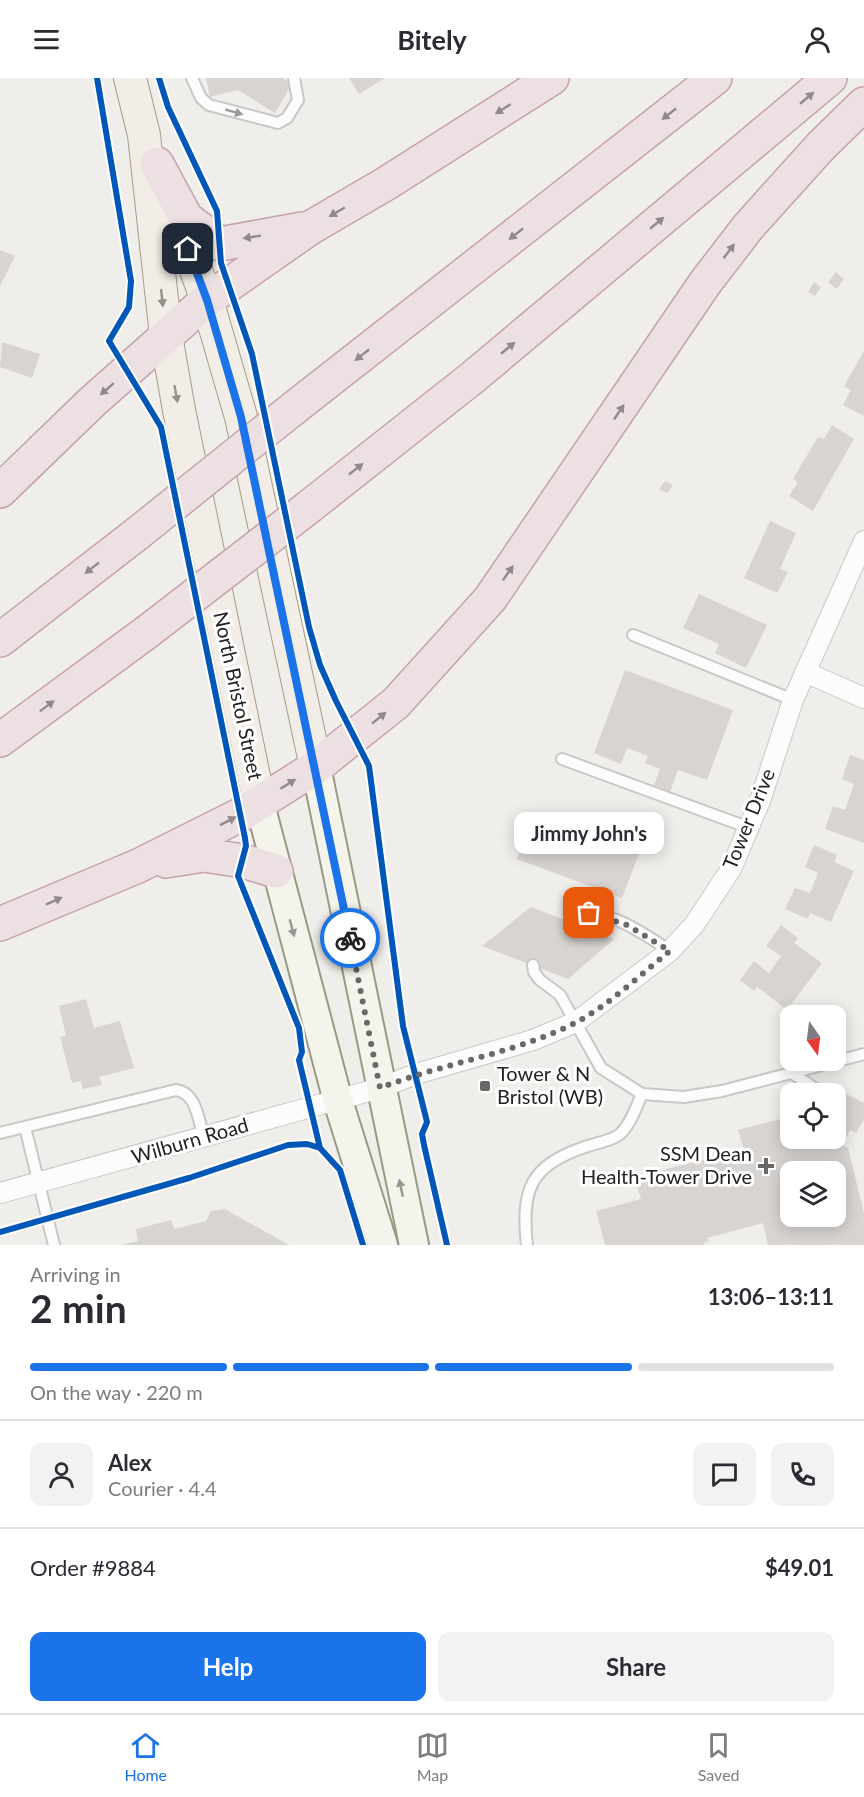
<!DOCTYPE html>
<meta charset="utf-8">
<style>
:root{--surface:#fff;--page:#f2f2f3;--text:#2b2b33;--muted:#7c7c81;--line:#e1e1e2;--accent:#1a73e8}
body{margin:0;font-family:Lato,sans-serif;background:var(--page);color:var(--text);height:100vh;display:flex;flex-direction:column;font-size:22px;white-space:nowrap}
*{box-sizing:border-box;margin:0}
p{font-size:20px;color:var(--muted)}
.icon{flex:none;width:33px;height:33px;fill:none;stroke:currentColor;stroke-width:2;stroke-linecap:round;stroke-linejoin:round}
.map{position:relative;height:1167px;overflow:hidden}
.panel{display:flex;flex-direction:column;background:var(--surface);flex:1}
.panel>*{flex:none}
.needle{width:39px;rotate:166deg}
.fabs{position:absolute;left:780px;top:927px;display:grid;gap:12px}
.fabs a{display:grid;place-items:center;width:66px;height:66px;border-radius:12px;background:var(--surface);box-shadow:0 3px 15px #0003;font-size:30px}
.pin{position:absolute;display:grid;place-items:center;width:51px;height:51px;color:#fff;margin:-26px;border-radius:12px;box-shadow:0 3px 9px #0006}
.courier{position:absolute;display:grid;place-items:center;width:60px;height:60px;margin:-30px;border:4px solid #1a73e8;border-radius:50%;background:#fff;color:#222;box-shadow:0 2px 8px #0007}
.bubble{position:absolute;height:42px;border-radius:12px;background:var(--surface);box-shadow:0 3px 15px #0003;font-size:20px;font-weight:700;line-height:42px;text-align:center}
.summary em{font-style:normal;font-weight:700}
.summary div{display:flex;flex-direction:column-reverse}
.summary{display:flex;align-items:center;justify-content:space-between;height:102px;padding:0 30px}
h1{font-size:39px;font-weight:700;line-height:45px}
.bar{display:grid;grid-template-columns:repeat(4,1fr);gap:9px 6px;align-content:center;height:72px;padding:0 30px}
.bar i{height:8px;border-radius:4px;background:var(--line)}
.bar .selected{background:var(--accent)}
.bar p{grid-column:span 4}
.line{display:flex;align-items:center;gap:15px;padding:0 30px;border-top:2px solid var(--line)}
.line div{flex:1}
.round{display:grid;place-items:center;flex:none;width:63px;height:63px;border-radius:12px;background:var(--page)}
.primary-button{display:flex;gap:12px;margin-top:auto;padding:12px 30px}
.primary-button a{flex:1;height:69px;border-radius:12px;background:var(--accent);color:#fff;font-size:24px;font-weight:700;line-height:69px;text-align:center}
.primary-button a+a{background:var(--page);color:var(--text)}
header{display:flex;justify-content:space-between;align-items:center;height:78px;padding:0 30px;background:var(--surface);font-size:27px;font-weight:700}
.dock{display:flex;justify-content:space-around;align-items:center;height:84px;border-top:2px solid var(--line);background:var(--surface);font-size:16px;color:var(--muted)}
.dock a{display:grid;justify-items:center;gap:3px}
.dock .selected{color:var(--accent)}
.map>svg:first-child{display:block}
</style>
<header><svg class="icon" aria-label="menu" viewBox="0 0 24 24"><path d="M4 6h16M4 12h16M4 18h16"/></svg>Bitely<svg class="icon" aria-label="person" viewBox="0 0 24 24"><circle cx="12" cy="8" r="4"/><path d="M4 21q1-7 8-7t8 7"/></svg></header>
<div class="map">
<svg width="864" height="1167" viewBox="0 0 864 1167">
<rect width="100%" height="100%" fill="#f0eeeb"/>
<!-- building -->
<path fill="#d7d4d2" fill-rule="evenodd" d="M206 0H283L292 6 275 35 238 12 210 19Z
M349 0H385L359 16Z
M0 172 15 178 0 208Z
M836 194 844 201 837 211 828 204Z
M814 204 821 209 815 218 808 214Z
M2 264 40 276 32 300 0 289Z
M864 273V338L843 327 851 312 844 308Z
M832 347 854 361 813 433 789 418 798 404 793 401 818 359 824 361Z
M665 403 673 407 667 415 659 411Z
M770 443 796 455 780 491 788 494 777 515 744 500Z
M699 516 767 547 746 590 715 575 719 566 683 550Z
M625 592 733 632 707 702 678 692 670 714 654 707 660 691 645 685 648 678 627 670 621 686 594 675Z
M850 677 864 682V765L825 751 833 728 845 732 854 706 842 701Z
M535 734 640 773 622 820 517 781Z
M814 767 837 777 834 784 854 793 831 844 810 835 808 841 785 831 795 810 810 815 818 795 805 789Z
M531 829 614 861 568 901 482 868Z
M781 847 798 860 794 865 822 885 787 932 757 909 754 913 740 902 754 883 769 895 781 878 766 868Z
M86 921 94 950 120 943 134 990 99 999 102 1007 83 1011 81 1003 72 1005 60 959 66 958 59 928Z
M845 1015 864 1025V1042L856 1055 850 1052 842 1067 848 1070 864 1135V1167H768L763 1145 707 1160 709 1163 703 1165 704 1167H605L596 1133 641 1121 634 1099 715 1079 716 1083 745 1075 738 1052 788 1039 790 1060H836V1031ZM790 1094H836V1138H790Z
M225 1131 289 1167H121L138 1163 136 1151 171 1142 174 1151 206 1143 211 1133Z"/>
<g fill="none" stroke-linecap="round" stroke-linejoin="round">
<defs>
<path id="lane" d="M192 0 201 20 209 27 278 45 287 40 298 22 294 0
M633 557 793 622
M562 681 747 749
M570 844C596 820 647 858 670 873
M533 887 534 894 540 902 560 917 601 990 642 1016 684 1019 722 1013 864 976
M792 995 823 1016
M836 1024 838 1026
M25 1049 54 1167
M0 1055 176 1012C197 1015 198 1042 204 1059
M527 1167C521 1112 530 1087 585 1069 595 1065 612 1063 620 1056 631 1046 636 1029 642 1016"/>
<path id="street" d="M805 594 864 620
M0 1115 380 1010 416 996 533 962 576 944 670 873 694 847 731 791 760 723 793 622 864 463"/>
<path id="secondary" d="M316 689 414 1167
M259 723 338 1023 383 1167"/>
<path id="primary" d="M130 0 144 57 166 258 179 332 259 723
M169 119 207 222 241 339 316 689"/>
<path id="highway" d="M157 86 186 140 220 166 302 151
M294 330 715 0
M0 413 92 324 207 222 310 150 387 105 552 0
M310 428 472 300 830 0
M0 562 138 455
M0 662 147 554
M166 783 204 777 243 783 276 793
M0 846 138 788 240 737 316 689 396 625 490 521 705 205 748 149 821 68 864 26"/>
</defs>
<!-- lane casing -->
<use href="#lane" stroke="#c9c8c7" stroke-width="14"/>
<!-- street casing -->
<use href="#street" stroke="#c9c8c7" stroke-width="22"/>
<!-- secondary casing -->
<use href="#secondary" stroke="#999a82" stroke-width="32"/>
<!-- primary casing -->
<use href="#primary" stroke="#a79c86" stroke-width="34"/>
<!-- highway casing -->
<use href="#highway" stroke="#c5a2ac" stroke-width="36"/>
<!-- lane -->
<use href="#lane" stroke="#fdfcfc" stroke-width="10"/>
<!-- street -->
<use href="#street" stroke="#fdfcfc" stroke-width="20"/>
<!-- secondary -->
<use href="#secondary" stroke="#f4f4ed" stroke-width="28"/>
<!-- primary -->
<use href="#primary" stroke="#f3ede7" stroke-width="32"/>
<!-- highway -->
<use href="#highway" stroke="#ece0e2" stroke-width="33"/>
<defs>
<path id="highway-bridge" d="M138 455 294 330
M147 554 310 428"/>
</defs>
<!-- highway-bridge casing -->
<use href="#highway-bridge" stroke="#c5a2ac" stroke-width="36" stroke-linecap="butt"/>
<!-- highway-bridge -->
<use href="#highway-bridge" stroke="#ece0e2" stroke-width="33"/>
<defs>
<path id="cycleway" d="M97 0 131 203 129 229 109 263 161 349 245 760 246 768 238 798 299 950 302 974 299 982 320 1070
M159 0 168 29 217 133 221 185 252 276 309 549 320 587 336 623 369 688 403 948 427 1044 422 1056 424 1067 447 1167
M0 1154 189 1100 288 1067 307 1066 320 1070 340 1092 363 1167"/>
</defs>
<!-- cycleway casing -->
<use href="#cycleway" stroke="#fff" stroke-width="10"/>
<!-- cycleway -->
<use href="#cycleway" stroke="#0057b8" stroke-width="6"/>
</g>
<!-- one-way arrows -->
<defs><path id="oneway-solid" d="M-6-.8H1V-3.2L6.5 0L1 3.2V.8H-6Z" transform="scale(1.5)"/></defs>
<g fill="#918a8c">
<use href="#oneway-solid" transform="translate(807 20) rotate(-40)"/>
<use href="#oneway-solid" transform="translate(503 31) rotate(148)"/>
<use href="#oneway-solid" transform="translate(669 36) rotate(142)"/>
<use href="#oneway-solid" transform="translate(337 134) rotate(150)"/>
<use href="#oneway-solid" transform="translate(657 145) rotate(-40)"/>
<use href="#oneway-solid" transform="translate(516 156) rotate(142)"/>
<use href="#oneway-solid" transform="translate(252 159) rotate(171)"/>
<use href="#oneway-solid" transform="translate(729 173) rotate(-53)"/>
<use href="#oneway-solid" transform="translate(508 270) rotate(-40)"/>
<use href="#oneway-solid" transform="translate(362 277) rotate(142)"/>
<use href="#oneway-solid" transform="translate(107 311) rotate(139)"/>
<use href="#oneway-solid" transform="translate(619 334) rotate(-56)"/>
<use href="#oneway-solid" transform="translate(356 391) rotate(-38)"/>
<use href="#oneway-solid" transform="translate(92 490) rotate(142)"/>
<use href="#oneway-solid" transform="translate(508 495) rotate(-55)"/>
<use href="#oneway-solid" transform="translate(47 628) rotate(-37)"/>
<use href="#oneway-solid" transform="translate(379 640) rotate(-39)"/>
<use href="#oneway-solid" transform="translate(288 706) rotate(-32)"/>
<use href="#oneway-solid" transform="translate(228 743) rotate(-27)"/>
<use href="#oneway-solid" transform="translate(54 823) rotate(-24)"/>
</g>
<use fill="#9a9a9a" href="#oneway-solid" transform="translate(234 34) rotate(16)"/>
<g fill="#95928e">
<use href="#oneway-solid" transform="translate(162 220) rotate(84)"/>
<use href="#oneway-solid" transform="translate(176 316) rotate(80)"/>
</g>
<g fill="#969692">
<use href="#oneway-solid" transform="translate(292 850) rotate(75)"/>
<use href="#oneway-solid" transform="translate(401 1110) rotate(-102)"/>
</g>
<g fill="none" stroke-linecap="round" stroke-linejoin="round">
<!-- done -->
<path stroke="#6a6968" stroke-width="6" stroke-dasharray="0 10.8" d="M350 860 380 1010C443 985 514 976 575 945 608 928 641 896 670 873L627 847 589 835"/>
<!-- route -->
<path stroke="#1a73e8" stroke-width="8" d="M188 171 207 222 241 339 350 860"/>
</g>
<!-- markers -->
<g fill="#6a6968" stroke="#fff" stroke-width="2">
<rect x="479" y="1002" width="12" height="12" rx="3"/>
<path d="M763 1079h6v6h6v6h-6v6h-6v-6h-6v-6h6z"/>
</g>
<g text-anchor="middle" stroke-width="6" stroke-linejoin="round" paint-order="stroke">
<!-- street labels -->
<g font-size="20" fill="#222" stroke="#fff">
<text transform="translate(238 618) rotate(78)" y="7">North Bristol Street</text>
<text transform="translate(749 741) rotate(-68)" y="7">Tower Drive</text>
<text transform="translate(190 1063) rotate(-16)" y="7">Wilburn Road</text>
</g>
<!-- poi labels -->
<g font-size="20" fill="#222" stroke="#fff" text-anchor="start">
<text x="497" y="1003">Tower &amp; N<tspan x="497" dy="23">Bristol (WB)</tspan></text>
<text x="752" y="1083" text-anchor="end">SSM Dean<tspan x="752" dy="23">Health-Tower Drive</tspan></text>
</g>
</g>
</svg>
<div class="fabs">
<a><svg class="needle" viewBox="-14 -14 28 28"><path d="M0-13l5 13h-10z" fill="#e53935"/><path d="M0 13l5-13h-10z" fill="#7c7c81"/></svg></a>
<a><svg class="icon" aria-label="locate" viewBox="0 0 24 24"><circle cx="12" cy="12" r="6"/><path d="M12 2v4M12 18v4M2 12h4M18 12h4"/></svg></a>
<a><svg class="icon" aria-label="layers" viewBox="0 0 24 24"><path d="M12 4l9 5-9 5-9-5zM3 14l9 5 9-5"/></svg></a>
</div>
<div class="pin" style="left:589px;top:835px;background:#ea580c"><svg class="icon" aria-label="bag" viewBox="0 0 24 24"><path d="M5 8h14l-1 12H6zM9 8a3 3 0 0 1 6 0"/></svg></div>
<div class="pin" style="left:188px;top:171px;background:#1f2937"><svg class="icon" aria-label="home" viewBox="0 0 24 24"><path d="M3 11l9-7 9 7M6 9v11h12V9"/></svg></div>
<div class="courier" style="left:350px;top:860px"><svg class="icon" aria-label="bike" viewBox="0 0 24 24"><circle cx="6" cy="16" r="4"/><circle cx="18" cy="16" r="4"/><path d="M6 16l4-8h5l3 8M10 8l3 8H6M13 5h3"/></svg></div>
<div class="bubble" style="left:514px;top:734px;width:150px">Jimmy John's</div>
</div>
<section class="panel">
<div class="summary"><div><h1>2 min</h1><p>Arriving in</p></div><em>13:06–13:11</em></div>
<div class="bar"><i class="selected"></i><i class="selected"></i><i class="selected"></i><i></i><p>On the way · 220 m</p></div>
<div class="line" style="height:108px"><a class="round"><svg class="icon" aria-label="person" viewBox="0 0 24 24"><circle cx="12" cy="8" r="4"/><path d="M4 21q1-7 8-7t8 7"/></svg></a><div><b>Alex</b><p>Courier · 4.4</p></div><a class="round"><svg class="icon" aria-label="chat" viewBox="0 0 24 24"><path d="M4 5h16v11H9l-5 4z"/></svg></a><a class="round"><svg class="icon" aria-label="phone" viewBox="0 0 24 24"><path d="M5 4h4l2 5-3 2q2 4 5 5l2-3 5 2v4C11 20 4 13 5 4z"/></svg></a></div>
<div class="line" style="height:78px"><div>Order #9884</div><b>$49.01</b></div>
<div class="primary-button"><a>Help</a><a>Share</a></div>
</section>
<nav class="dock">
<a class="selected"><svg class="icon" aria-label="home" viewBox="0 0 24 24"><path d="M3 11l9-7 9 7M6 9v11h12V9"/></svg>Home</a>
<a><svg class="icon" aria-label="map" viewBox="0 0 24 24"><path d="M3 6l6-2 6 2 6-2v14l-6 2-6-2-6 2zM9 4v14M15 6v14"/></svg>Map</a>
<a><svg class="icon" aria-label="saved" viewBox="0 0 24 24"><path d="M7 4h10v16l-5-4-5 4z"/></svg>Saved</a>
</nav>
